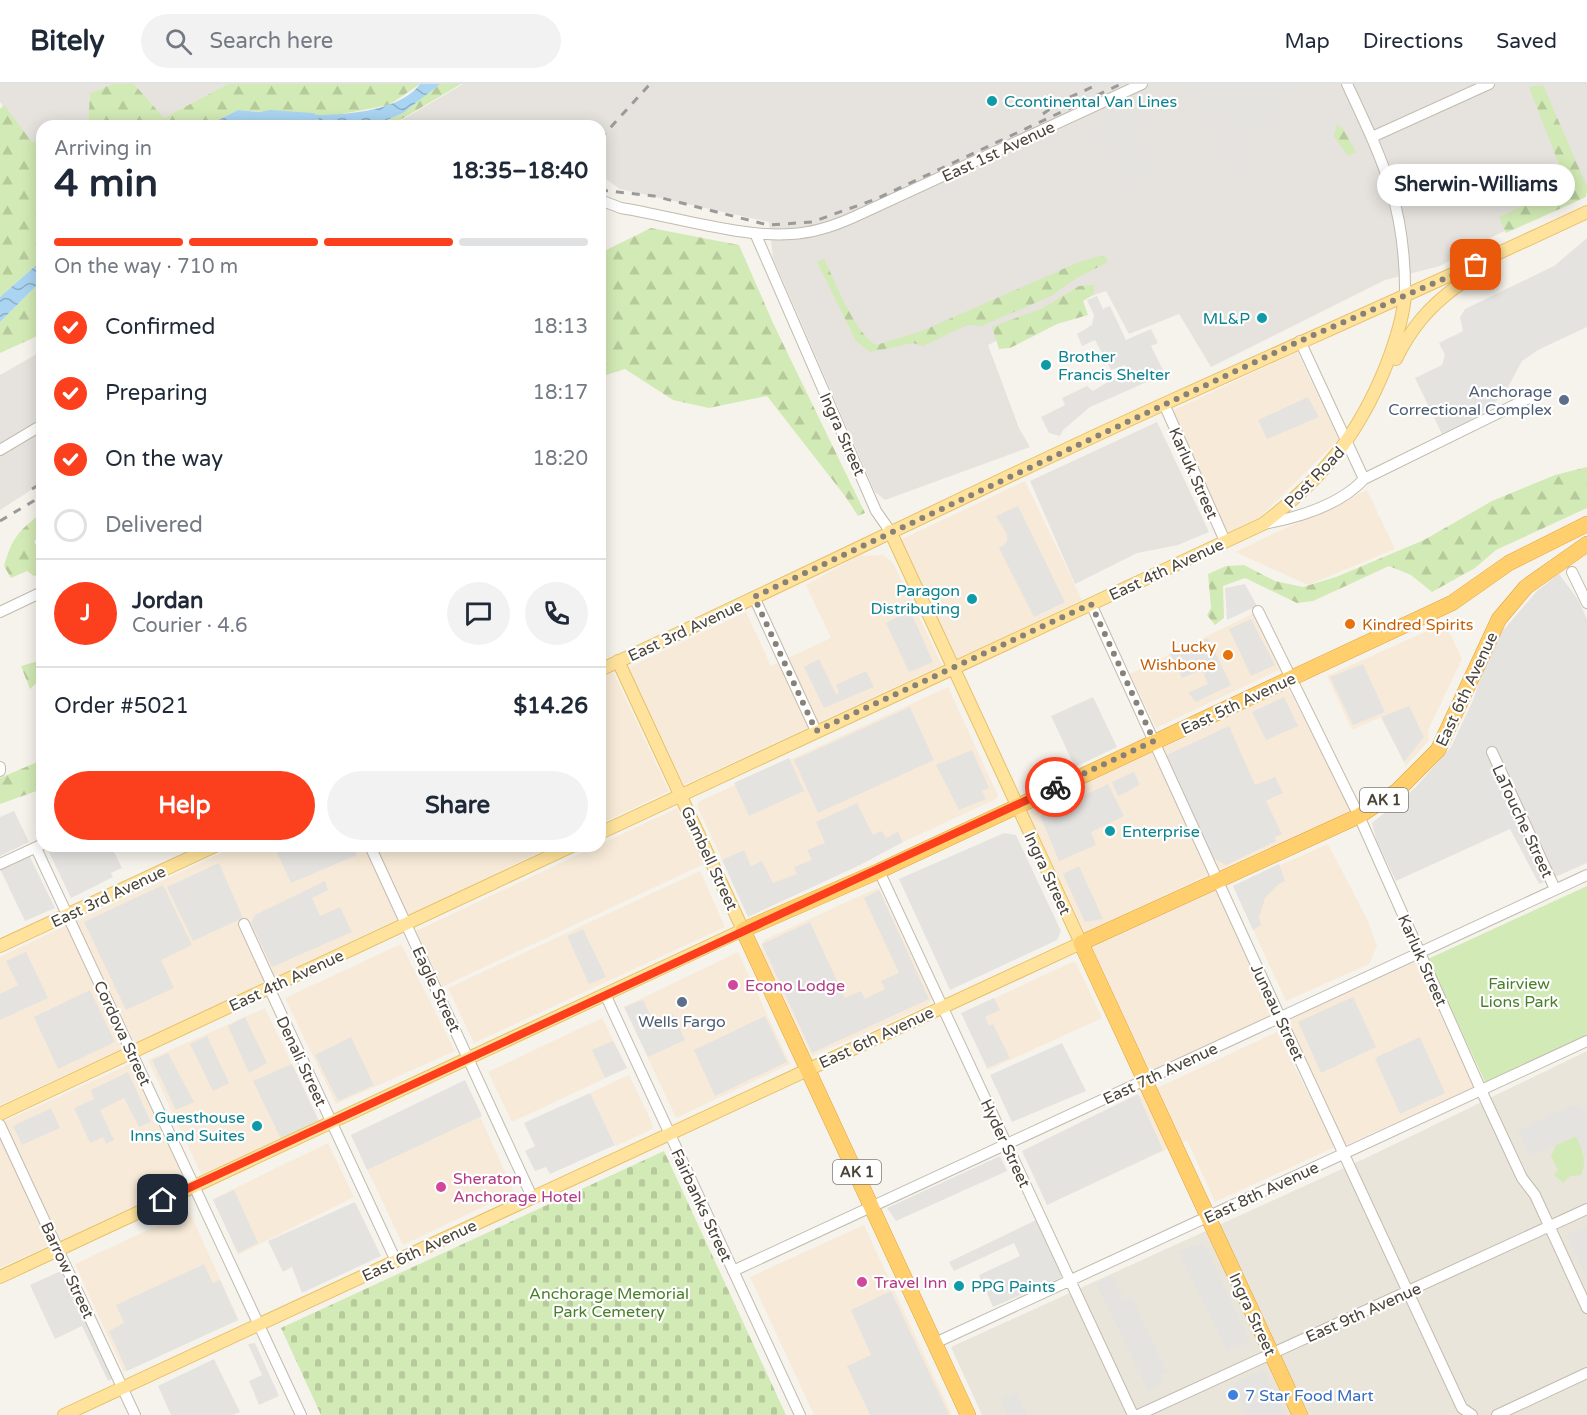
<!DOCTYPE html>
<meta charset="utf-8">
<style>
:root{--surface:#fff;--page:#f2f2f3;--text:#1f2937;--muted:#747a83;--line:#e0e1e3;--accent:#fc3f1d}
body{margin:0;font-family:"Varela Round",sans-serif;background:var(--page);color:var(--text);height:100vh;display:flex;flex-direction:column;font-size:22px;white-space:nowrap}
*{box-sizing:border-box;margin:0}
p{font-size:20px;color:var(--muted)}
.icon{flex:none;width:33px;height:33px;fill:none;stroke:currentColor;stroke-width:2;stroke-linecap:round;stroke-linejoin:round}
.map{position:relative;flex:1;overflow:hidden}
.side{position:absolute;left:36px;top:36px;width:570px;height:732px;display:flex;flex-direction:column;background:var(--surface);border-radius:18px;box-shadow:0 3px 15px #0003}
.side>*{flex:none}
.pin{position:absolute;display:grid;place-items:center;width:51px;height:51px;color:#fff;margin:-26px;border-radius:12px;box-shadow:0 3px 9px #0006}
.courier{position:absolute;display:grid;place-items:center;width:60px;height:60px;margin:-30px;border:4px solid #fc3f1d;border-radius:50%;background:#fff;color:#222;box-shadow:0 2px 8px #0007}
.bubble{position:absolute;height:42px;border-radius:21px;background:var(--surface);box-shadow:0 3px 15px #0003;font-size:20px;font-weight:800;line-height:42px;text-align:center}
.summary em{font-style:normal;font-weight:800}
.summary div{display:flex;flex-direction:column-reverse}
.summary{display:flex;align-items:center;justify-content:space-between;height:102px;padding:0 18px}
h1{font-size:39px;font-weight:800;line-height:45px}
.bar{display:grid;grid-template-columns:repeat(4,1fr);gap:9px 6px;align-content:center;height:72px;padding:0 18px}
.bar i{height:8px;border-radius:4px;background:var(--line)}
.bar .selected{background:var(--accent)}
.bar p{grid-column:span 4}
.line{display:flex;align-items:center;gap:15px;padding:0 18px;border-top:2px solid var(--line)}
.line div{flex:1}
.round{display:grid;place-items:center;flex:none;width:63px;height:63px;border-radius:32px;background:var(--page)}
ol{padding:0 18px;list-style:none}
li{display:flex;align-items:center;gap:18px;height:66px}
li p{margin-inline-start:auto}
li .icon{padding:6px;border-radius:50%;background:var(--accent);color:#fff;stroke-width:4}
li:last-child{color:var(--muted)}
li i{width:33px;height:33px;border:3px solid var(--line);border-radius:50%}
.primary-button{display:flex;gap:12px;margin-top:auto;padding:12px 18px}
.primary-button a{flex:1;height:69px;border-radius:36px;background:var(--accent);color:#fff;font-size:24px;font-weight:800;line-height:69px;text-align:center}
.primary-button a+a{background:var(--page);color:var(--text)}
header{display:flex;align-items:center;gap:36px;box-sizing:border-box;height:84px;padding:0 30px;background:var(--surface);border-bottom:2px solid var(--line)}
header strong{font-size:28px}
nav{display:flex;gap:33px;margin-inline-start:auto;font-size:21px}
.search{width:420px;height:54px;background:var(--page);display:flex;align-items:center;gap:15px;box-sizing:border-box;padding:0 21px;border-radius:33px;color:var(--muted);font-size:22px}
.map>svg:first-child{display:block}
</style>
<header>
<strong>Bitely</strong>
<div class="search"><svg class="icon" aria-label="search" viewBox="0 0 24 24"><circle cx="10" cy="10" r="6"/><path d="M15 15l6 6"/></svg>Search here</div>
<nav><a>Map</a><a>Directions</a><a>Saved</a></nav>
</header>
<div class="map">
<svg width="1587" height="1331" viewBox="0 0 1587 1331">
<defs>
<pattern id="forest-firs" width="22" height="20" patternUnits="userSpaceOnUse" patternTransform="scale(1.5)"><rect width="22" height="20" fill="#d2eab5"/><path d="M5 1l3.5 6h-7zM16 11l3.5 6h-7z" fill="#b6ca9c"/></pattern>
<pattern id="cemetery-stones" width="16" height="16" patternUnits="userSpaceOnUse" patternTransform="scale(1.5)"><rect width="16" height="16" fill="#d2eab5"/><path d="M2 7V4a2 2 0 0 1 4 0v3zM10 15v-3a2 2 0 0 1 4 0v3z" fill="#b6ca9c"/></pattern>
<pattern id="water-waves" width="16" height="10" patternUnits="userSpaceOnUse" patternTransform="scale(1.5)"><rect width="16" height="10" fill="#a9d4f2"/><path d="M0 5q4-4 8 0t8 0" fill="none" stroke="#8caec5"/></pattern>
</defs>
<rect width="100%" height="100%" fill="#f6f3ec"/>
<!-- residential -->
<path fill="#eae5da" d="M1587 967V1331H982L951 1263 1368 1073Z"/>
<!-- commercial -->
<path fill="#f7ead8" d="M1297 268 1339 355 1258 435 1227 449 1172 327Z
M1025 397 1082 516 955 576 900 456Z
M1367 406 1395 465 1308 501 1235 468Z
M883 471 893 479 942 581 684 701 627 584 746 528 771 582 831 554 806 501 858 472Z
M1258 527 1285 583 1156 644 1130 590Z
M1445 539 1462 575 1428 646 1429 656 1406 682 1381 633 1352 646 1327 592Z
M613 588 669 707 600 740V594Z
M948 603 998 712 996 715 748 830 697 722 698 718Z
M1288 604 1352 727 1218 786 1163 664Z
M1153 666 1209 790 1085 849 1027 726Z
M677 724 704 780 442 903 416 847Z
M1328 760 1367 835 1377 862 1369 880 1286 917 1233 802Z
M236 762H364L398 835 135 960 76 837Z
M375 762H553L407 832Z
M700 787 725 843 474 959 448 904Z
M877 804 880 806 932 914 927 922 812 972 761 866 762 860 764 856Z
M1215 805 1273 932 1151 988 1090 863Z
M67 841 124 964 0 1021V873Z
M401 860 455 967 336 1020 285 914Z
M738 868 790 980 676 1034 624 923Z
M1072 878 1076 879 1102 934 988 986 963 931 965 928Z
M1415 878 1475 1003 1346 1061 1288 936Z
M265 924 319 1037 202 1092 148 976Z
M602 934 627 984 512 1038 488 988Z
M1277 948 1335 1063 1215 1118 1187 1056 1047 1121 1022 1067Z
M132 979 187 1097 61 1157 3 1038Z
M629 991 653 1041 652 1045 616 1062 590 1009Z
M465 999 514 1108 403 1161 351 1051Z
M0 1052 50 1161 0 1184Z
M328 1059 354 1113 238 1171 213 1115Z
M189 1127 239 1236 124 1288 75 1180Z
M864 1141 952 1331H814L750 1193Z"/>
<!-- industrial -->
<path fill="#e6e2dd" d="M0 0H113L90 9 88 42H42V58H32L0 18Z
M134 0H228L164 34Z
M463 0H1587V109L1494 152 1440 182 1385 196 1211 283 1179 230 1129 250 1106 207 1080 216 988 261 1019 344 1030 363 885 416 875 408 773 174 769 138 620 105 600 91V42H392Z
M42 267V399L0 426V291Z
M1157 338 1209 448 1178 461 1137 469 1075 500 1030 397Z"/>
<!-- forest -->
<path fill="url(#forest-firs)" d="M113 0H134L164 34 228 0H420L389 21 326 33 238 26 207 42H88L90 9Z
M440 0H461L390 42H373L403 29Z
M1543 1 1587 103 1586 113 1506 149 1499 133 1567 101 1529 3Z
M4 21 32 58H42V176L0 213V25Z
M1337 40 1343 45 1356 68 1348 72 1334 52Z
M651 144 739 161 773 239 865 429 858 432 845 412 767 312 709 324 673 316 625 285 600 293V169Z
M1104 171 1108 178 1075 195 1051 212 982 242 967 241 923 262 913 259 870 268 856 257 817 178 824 175C836 199 854 248 876 261L922 247 1079 178Z
M42 196V250L0 269V238Z
M1095 201 1093 211 1083 217 1088 231 1057 240 1010 264 999 265 992 243 1043 224 1079 202Z
M1587 383V424L1496 466 1475 484 1432 508 1411 491 1389 482 1313 517 1297 519 1245 494 1223 502 1224 534 1215 541 1207 531 1211 524 1208 490 1226 482 1244 481 1275 497 1303 503 1336 493 1424 456 1492 417 1555 391Z
M42 429V451L34 457 39 469 42 470V489L34 492 27 487 11 494 4 482C12 454 19 446 42 429Z
M42 576V594L30 605 21 582Z
M42 676V705L0 720V694Z"/>
<!-- cemetery -->
<path fill="url(#cemetery-stones)" d="M664 1067 786 1331H321L281 1244Z"/>
<!-- park -->
<path fill="#d2eab5" d="M1587 802V951L1486 1000 1428 875Z
M1576 1052C1583 1067 1587 1077 1581 1091L1570 1092 1563 1099 1554 1091 1558 1086 1551 1072 1556 1061Z"/>
<!-- parking -->
<path fill="#e5e3e0" d="M1188 0H1306L1281 13 1290 32 1245 53V56L1238 60 1249 83 1232 90 1214 57 1226 52 1225 34 1209 42Z
M1127 21 1130 29 1139 25 1147 43 1138 48 1159 91 1127 105 1090 38Z
M1587 154V243L1538 266 1522 277 1507 305 1492 322 1467 338 1442 350 1415 294 1442 281 1445 271 1439 259 1463 247 1460 233 1465 225 1554 182Z
M1097 212 1103 225 1110 222 1126 256 1151 245 1158 259 1151 262 1165 290 1090 323 1063 346 1060 352 1049 349 1041 333 1065 321 1062 314 1087 302 1093 307 1111 296 1130 290 1125 281 1111 286 1095 256 1082 262 1077 250 1092 241 1094 231 1087 216Z
M1308 313 1319 333 1267 355 1258 336Z
M1018 422 1065 518 1034 533 999 464 1007 458V450L996 432Z
M1559 490 1577 514 1587 535V779L1539 800 1510 745 1396 797 1377 758 1372 739 1415 704 1451 663 1474 614 1485 579 1501 549 1537 507Z
M1245 500 1257 522 1227 536 1225 504Z
M910 526 933 578 909 588 886 539Z
M1251 535 1275 581 1251 592 1229 545Z
M1208 554 1231 601 1196 618 1188 609 1208 600 1202 586 1182 594 1170 570Z
M819 575 836 610 839 609 836 601 866 587 874 603 824 624 804 583Z
M1363 580 1385 628 1353 641 1330 593Z
M1093 613 1117 663 1075 683 1051 632Z
M1284 613 1298 642 1266 656 1252 628Z
M1409 622 1424 653 1404 678 1381 633Z
M910 623 934 676 818 729 794 676Z
M1229 642 1255 701 1275 693 1283 709 1266 717 1282 750 1275 753 1276 757 1226 781 1211 773 1167 671Z
M972 666 989 704 982 707 986 715 959 726 936 681Z
M789 674 804 707 749 732 734 699Z
M1134 688 1140 701 1118 712 1112 698Z
M1108 700 1124 732 1091 748 1096 761 1059 777 1040 732Z
M857 719 873 751 882 747 886 754 898 748 903 758 862 780 748 833 722 776 744 766 751 782 762 777 773 799 797 790 794 783 812 776 807 766 825 759 816 738Z
M14 727 29 758 0 772V733Z
M1004 749 1016 751 1061 847 1057 856 950 906 899 795Z
M50 762H111L122 784 111 789 113 793 71 814 47 764Z
M274 762H352L357 771 291 799Z
M29 771 55 824 25 837 0 785Z
M219 779 243 834 193 857 167 803Z
M1279 780 1285 797 1279 800 1265 814 1259 833 1261 841 1253 846 1233 802Z
M1079 782 1103 835 1085 838 1063 790Z
M325 797 328 806 312 814 320 832 340 823 352 848 272 883 251 839 255 831Z
M163 801 192 861 161 876 174 904 126 926 84 838Z
M879 806 929 915 812 969 762 860 810 838 845 914 861 907 865 915 885 905 881 897 899 889 864 814Z
M583 845 606 893 589 900 567 852Z
M26 868 48 914 0 936V910L18 901 6 877Z
M90 906 115 958 58 985 34 933Z
M1353 913 1376 963 1321 989 1298 938Z
M994 914 1000 926 985 933 989 942 993 940 1010 974 987 984 961 929Z
M643 916 654 939 673 930 685 956 648 973 624 923Z
M765 932 787 978 715 1012 694 966Z
M245 933 267 979 249 989 228 942Z
M207 952 229 999 213 1007 190 960Z
M351 953 374 1001 338 1017 315 971Z
M1420 953 1445 1009 1400 1030 1375 974Z
M613 957 627 984 605 994 592 966Z
M1062 959 1086 1007 1012 1038 990 991Z
M168 969 194 1018 176 1026 152 976Z
M292 980 319 1037 281 1055 253 997Z
M128 988 151 1038 139 1043 124 1014 100 1026 114 1056 106 1060 103 1053 90 1059 74 1024 94 1015 91 1006Z
M465 996 482 1032 367 1086 351 1051Z
M590 1009 615 1061 550 1090 546 1083 535 1087 525 1067 535 1062 524 1039Z
M1138 1010 1163 1066 1047 1121 1022 1067Z
M1574 1020 1587 1027V1076L1576 1052 1530 1073 1518 1046Z
M51 1024 60 1044 22 1061 13 1042Z
M1000 1072 1007 1087 978 1100 896 1137 887 1124Z
M234 1106 258 1159 238 1169 213 1116Z
M355 1118 381 1172 302 1209 292 1183 283 1188 268 1157Z
M1036 1136 1062 1193 993 1223 979 1191 1020 1172 1014 1159 954 1187 949 1178Z
M1587 1142V1188L1584 1189 1566 1151Z
M1204 1159 1250 1258 1227 1266 1178 1167Z
M204 1180 213 1199 220 1196 238 1236 127 1287 109 1247 124 1239 116 1221Z
M65 1185 116 1293 108 1297 82 1242 55 1255 30 1201Z
M1113 1192 1124 1215 1131 1212 1167 1288 1160 1291 1163 1300 1148 1307 1096 1199Z
M891 1207 949 1331H870L847 1282 871 1271 851 1226Z
M255 1259 279 1312 259 1321 249 1297 262 1291 248 1260Z
M214 1275 240 1328 233 1331H171L158 1302Z
M1264 1285 1285 1331H1246L1232 1300Z
M1016 1308 1027 1331H1008L1000 1315Z"/>
<!-- water -->
<path fill="url(#water-waves)" d="M420 0H440L403 29 373 42H287L291 30C326 33 398 31 420 0Z
M238 26 282 30 278 42H207Z
M42 176V196L0 238V213Z"/>
<g fill="none" stroke-linecap="round" stroke-linejoin="round">
<!-- river -->
<path stroke="#a9d4f2" stroke-width="16" d="M236 42 270 34 311 37"/>
<defs>
<path id="minor" d="M1347 0C1383 77 1406 123 1405 211
M1372 53 1489 0
M600 116 621 124C671 132 743 154 791 150 814 149 834 142 854 133L1142 0
M755 149 876 427 890 447
M1300 257 1364 395
M1164 320 1225 457
M0 366 42 341
M1263 440C1297 434 1340 421 1364 395L1533 312
M1572 488 1587 519
M754 513 816 647
M1091 520 1280 933 1462 1324 1472 1331
M1258 527 1359 732 1481 1006 1522 1094 1535 1111 1587 1224
M0 528 42 508
M1492 668 1555 805
M0 683V687
M370 762 532 1113
M36 764 301 1331
M0 780 41 761
M879 787 1133 1331
M244 840 272 901V910L396 1177
M605 910 800 1331
M0 1041 135 1331
M733 1187 1587 791
M935 1259 1587 957
M1138 1331 1587 1125
M1497 1331 1587 1289"/>
<path id="major" d="M1396 275C1411 244 1429 223 1456 203 1472 192 1477 193 1489 176
M600 586C789 499 975 406 1164 320 1305 256 1447 194 1587 128
M600 749 1263 440C1322 395 1358 352 1386 282 1395 259 1403 236 1405 211
M0 862 215 762
M0 1030 572 762
M0 1193 743 846 618 577
M64 1331 1081 859 890 447"/>
<path id="highway" d="M968 1331 743 846 879 787 1452 519 1509 479 1587 440
M1300 1331 1081 859 1359 732 1397 707 1438 666 1499 535 1526 503 1587 460"/>
</defs>
<!-- minor casing -->
<use href="#minor" stroke="#c2bbae" stroke-width="12"/>
<!-- major casing -->
<use href="#major" stroke="#e6c16a" stroke-width="14"/>
<!-- highway casing -->
<use href="#highway" stroke="#e0a43c" stroke-width="16"/>
<!-- minor -->
<use href="#minor" stroke="#fff" stroke-width="10"/>
<!-- major -->
<use href="#major" stroke="#ffe39c" stroke-width="12"/>
<!-- highway -->
<use href="#highway" stroke="#ffcf6e" stroke-width="15"/>
<!-- rail -->
<path stroke="#9a9a9a" stroke-width="3" stroke-dasharray="8 8" stroke-linecap="butt" d="M1043 30 1059 18 1099 0
M600 55 650 0
M600 106 654 112 768 141 812 138 876 115 1121 0
M32 405 42 399
M0 437 42 412"/>
</g>
<g fill="none" stroke-linecap="round" stroke-linejoin="round">
<!-- done -->
<path stroke="#878178" stroke-width="6" stroke-dasharray="0 10.8" d="M1055 703 1154 657 1091 520 816 647 754 513 1300 257 1476 181"/>
<!-- route -->
<path stroke="#fc3f1d" stroke-width="8" d="M163 1116 1055 703"/>
</g>
<!-- markers -->
<g fill="#0f9aa8" stroke="#fff" stroke-width="2">
<circle cx="992" cy="17" r="6"/>
<circle cx="1262" cy="234" r="6"/>
<circle cx="1046" cy="281" r="6"/>
<circle cx="972" cy="515" r="6"/>
<circle cx="1110" cy="747" r="6"/>
<circle cx="257" cy="1042" r="6"/>
<circle cx="959" cy="1202" r="6"/>
</g>
<g fill="#5c6f8a" stroke="#fff" stroke-width="2">
<circle cx="1564" cy="316" r="6"/>
<circle cx="682" cy="918" r="6"/>
</g>
<g fill="#e8710a" stroke="#fff" stroke-width="2">
<circle cx="1350" cy="540" r="6"/>
<circle cx="1228" cy="571" r="6"/>
</g>
<g fill="#d1479c" stroke="#fff" stroke-width="2">
<circle cx="733" cy="901" r="6"/>
<circle cx="441" cy="1103" r="6"/>
<circle cx="862" cy="1198" r="6"/>
</g>
<circle fill="#3f7fe0" stroke="#fff" stroke-width="2" cx="1233" cy="1311" r="6"/>
<g text-anchor="middle" stroke-width="4.5" stroke-linejoin="round" paint-order="stroke">
<!-- shield labels -->
<g fill="#fff" stroke="#817c74" stroke-width="1.5">
<rect x="1360" y="704" width="48" height="24" rx="4.5"/>
<rect x="833" y="1076" width="48" height="24" rx="4.5"/>
</g>
<g font-size="15" font-weight="bold" fill="#4b4439">
<text x="1384" y="721">AK 1</text>
<text x="857" y="1093">AK 1</text>
</g>
<!-- culture labels -->
<g font-size="16" fill="#0d838f" stroke="#fff" text-anchor="start">
<text x="1004" y="23">Ccontinental Van Lines</text>
<text x="1250" y="240" text-anchor="end">ML&amp;P</text>
<text x="1058" y="278">Brother<tspan x="1058" dy="18">Francis Shelter</tspan></text>
<text x="960" y="512" text-anchor="end">Paragon<tspan x="960" dy="18">Distributing</tspan></text>
<text x="1122" y="753">Enterprise</text>
<text x="245" y="1039" text-anchor="end">Guesthouse<tspan x="245" dy="18">Inns and Suites</tspan></text>
<text x="971" y="1208">PPG Paints</text>
</g>
<!-- street labels -->
<g font-size="16" fill="#4b4439" stroke="#fff">
<text transform="translate(998 67) rotate(-25)" y="6">East 1st Avenue</text>
<text transform="translate(843 350) rotate(66)" y="6">Ingra Street</text>
<text transform="translate(1194 389) rotate(66)" y="6">Karluk Street</text>
<text transform="translate(1314 393) rotate(-46)" y="6">Post Road</text>
<text transform="translate(1166 485) rotate(-25)" y="6">East 4th Avenue</text>
<text transform="translate(685 546) rotate(-25)" y="6">East 3rd Avenue</text>
<text transform="translate(1466 605) rotate(-65)" y="6">East 6th Avenue</text>
<text transform="translate(1238 619) rotate(-25)" y="6">East 5th Avenue</text>
<text transform="translate(1523 737) rotate(65)" y="6">LaTouche Street</text>
<text transform="translate(710 774) rotate(65)" y="6">Gambell Street</text>
<text transform="translate(1048 789) rotate(65)" y="6">Ingra Street</text>
<text transform="translate(108 812) rotate(-25)" y="6">East 3rd Avenue</text>
<text transform="translate(1423 876) rotate(66)" y="6">Karluk Street</text>
<text transform="translate(286 896) rotate(-25)" y="6">East 4th Avenue</text>
<text transform="translate(437 905) rotate(65)" y="6">Eagle Street</text>
<text transform="translate(1278 928) rotate(65)" y="6">Juneau Street</text>
<text transform="translate(123 949) rotate(65)" y="6">Cordova Street</text>
<text transform="translate(876 953) rotate(-25)" y="6">East 6th Avenue</text>
<text transform="translate(302 977) rotate(65)" y="6">Denali Street</text>
<text transform="translate(1160 989) rotate(-25)" y="6">East 7th Avenue</text>
<text transform="translate(1006 1059) rotate(65)" y="6">Hyder Street</text>
<text transform="translate(1261 1108) rotate(-25)" y="6">East 8th Avenue</text>
<text transform="translate(702 1121) rotate(65)" y="6">Fairbanks Street</text>
<text transform="translate(419 1166) rotate(-25)" y="6">East 6th Avenue</text>
<text transform="translate(68 1186) rotate(65)" y="6">Barrow Street</text>
<text transform="translate(1363 1228) rotate(-24)" y="6">East 9th Avenue</text>
<text transform="translate(1253 1230) rotate(65)" y="6">Ingra Street</text>
</g>
<!-- service labels -->
<g font-size="16" fill="#4e5e75" stroke="#fff" text-anchor="end">
<text x="1552" y="313">Anchorage<tspan x="1552" dy="18">Correctional Complex</tspan></text>
<text x="682" y="943" text-anchor="middle">Wells Fargo</text>
</g>
<!-- food labels -->
<g font-size="16" fill="#c56008" stroke="#fff" text-anchor="start">
<text x="1362" y="546">Kindred Spirits</text>
<text x="1216" y="568" text-anchor="end">Lucky<tspan x="1216" dy="18">Wishbone</tspan></text>
</g>
<!-- park labels -->
<g font-size="16" fill="#4a7f2a" stroke="#fff">
<text x="1519" y="905">Fairview<tspan x="1519" dy="18">Lions Park</tspan></text>
<text x="609" y="1215">Anchorage Memorial<tspan x="609" dy="18">Park Cemetery</tspan></text>
</g>
<!-- hotel labels -->
<g font-size="16" fill="#b23c85" stroke="#fff" text-anchor="start">
<text x="745" y="907">Econo Lodge</text>
<text x="453" y="1100">Sheraton<tspan x="453" dy="18">Anchorage Hotel</tspan></text>
<text x="874" y="1204">Travel Inn</text>
</g>
<!-- shop labels -->
<g font-size="16" fill="#366cbe" stroke="#fff" text-anchor="start">
<text x="1245" y="1317">7 Star Food Mart</text>
</g>
</g>
</svg>
<div class="pin" style="left:1476px;top:181px;background:#ea580c"><svg class="icon" aria-label="bag" viewBox="0 0 24 24"><path d="M5 8h14l-1 12H6zM9 8a3 3 0 0 1 6 0"/></svg></div>
<div class="pin" style="left:163px;top:1116px;background:#1f2937"><svg class="icon" aria-label="home" viewBox="0 0 24 24"><path d="M3 11l9-7 9 7M6 9v11h12V9"/></svg></div>
<div class="courier" style="left:1055px;top:703px"><svg class="icon" aria-label="bike" viewBox="0 0 24 24"><circle cx="6" cy="16" r="4"/><circle cx="18" cy="16" r="4"/><path d="M6 16l4-8h5l3 8M10 8l3 8H6M13 5h3"/></svg></div>
<div class="bubble" style="left:1377px;top:80px;width:198px">Sherwin-Williams</div>
<section class="side">
<div class="summary"><div><h1>4 min</h1><p>Arriving in</p></div><em>18:35–18:40</em></div>
<div class="bar"><i class="selected"></i><i class="selected"></i><i class="selected"></i><i></i><p>On the way · 710 m</p></div>
<ol>
<li><svg class="icon" aria-label="check" viewBox="0 0 24 24"><path d="M5 12l5 5 9-10"/></svg>Confirmed<p>18:13</p></li>
<li><svg class="icon" aria-label="check" viewBox="0 0 24 24"><path d="M5 12l5 5 9-10"/></svg>Preparing<p>18:17</p></li>
<li><svg class="icon" aria-label="check" viewBox="0 0 24 24"><path d="M5 12l5 5 9-10"/></svg>On the way<p>18:20</p></li>
<li><i></i>Delivered</li>
</ol>
<div class="line" style="height:108px"><b class="round" style="background:var(--accent);color:#fff">J</b><div><b>Jordan</b><p>Courier · 4.6</p></div><a class="round"><svg class="icon" aria-label="chat" viewBox="0 0 24 24"><path d="M4 5h16v11H9l-5 4z"/></svg></a><a class="round"><svg class="icon" aria-label="phone" viewBox="0 0 24 24"><path d="M5 4h4l2 5-3 2q2 4 5 5l2-3 5 2v4C11 20 4 13 5 4z"/></svg></a></div>
<div class="line" style="height:78px"><div>Order #5021</div><b>$14.26</b></div>
<div class="primary-button"><a>Help</a><a>Share</a></div>
</section>
</div>
